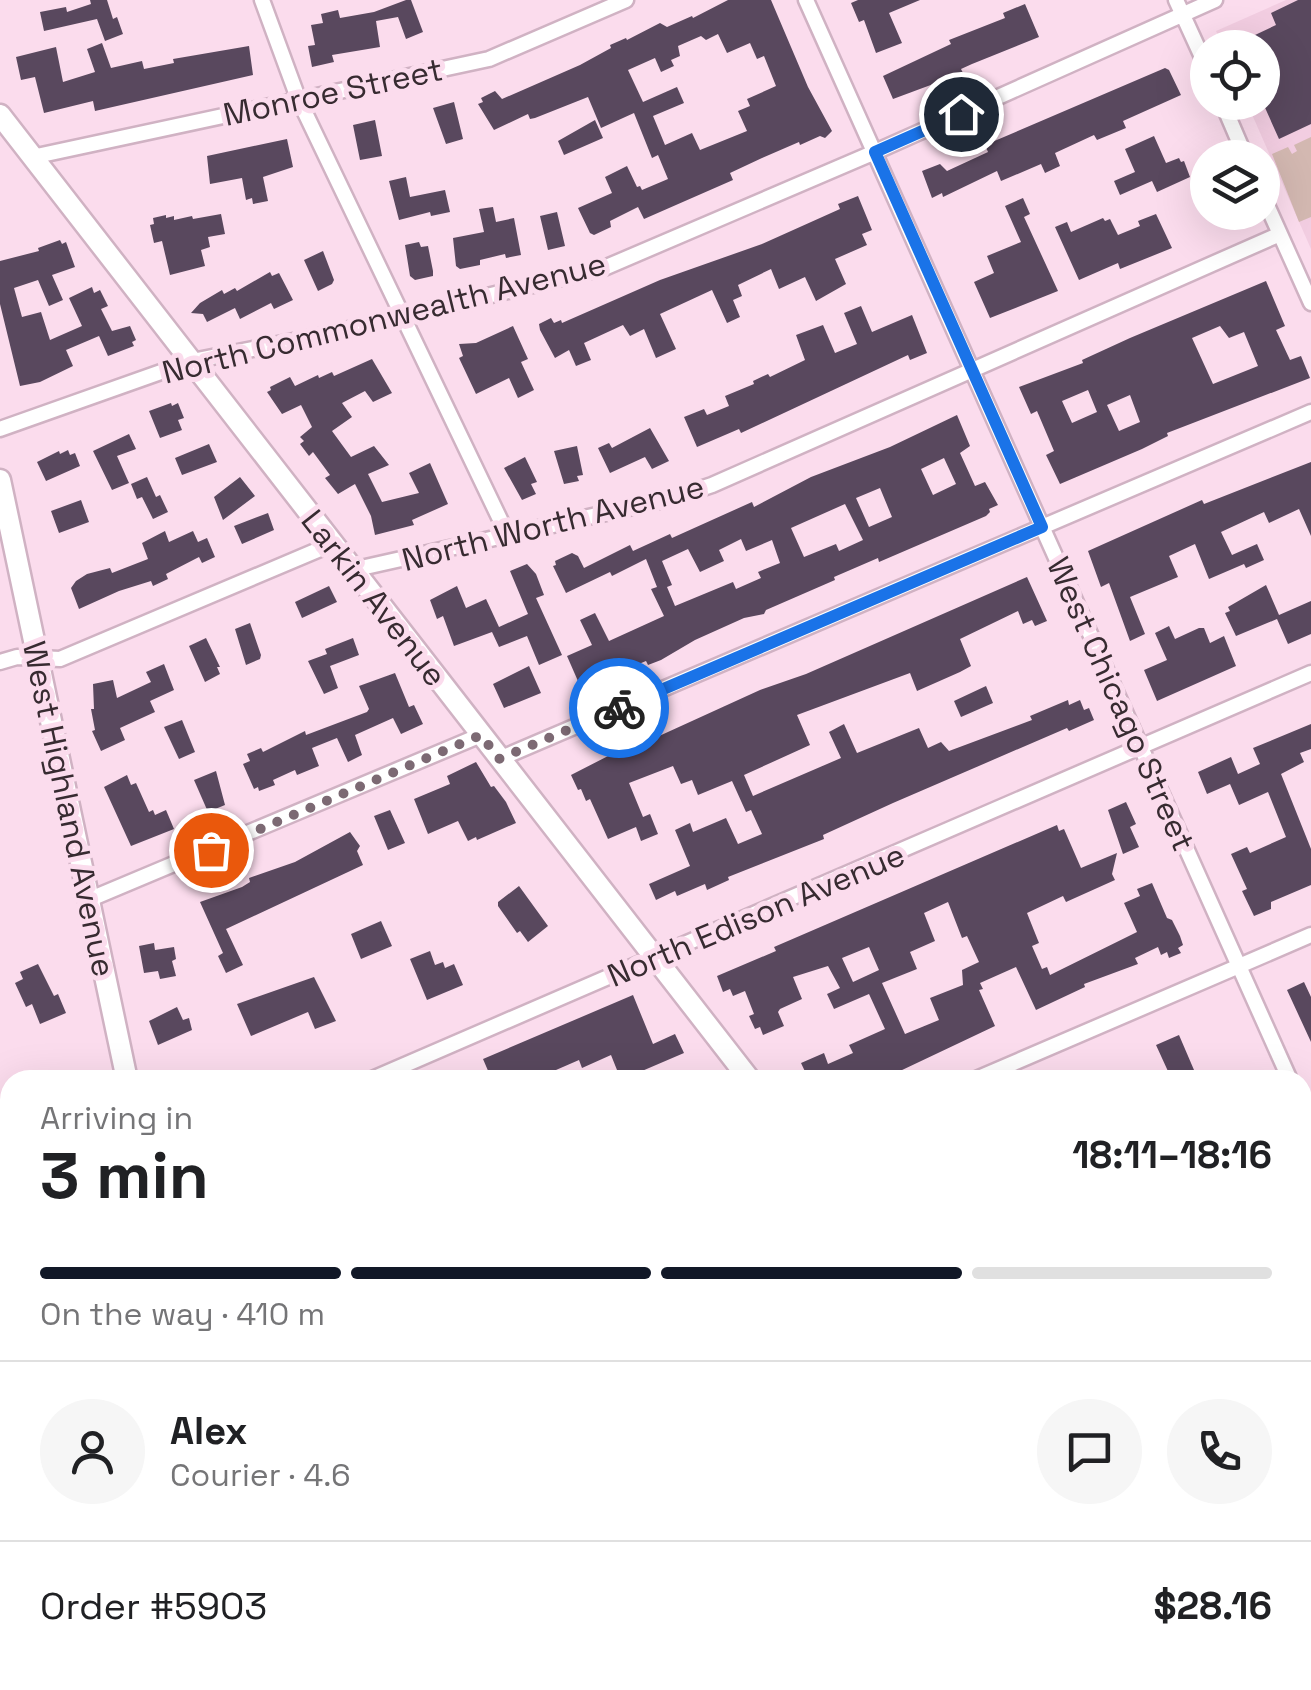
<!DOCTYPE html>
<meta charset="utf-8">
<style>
:root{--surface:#fff;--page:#f6f6f6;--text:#202124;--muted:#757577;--line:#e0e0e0;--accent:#111827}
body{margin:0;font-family:"Space Grotesk",sans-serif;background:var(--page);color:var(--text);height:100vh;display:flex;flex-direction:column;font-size:38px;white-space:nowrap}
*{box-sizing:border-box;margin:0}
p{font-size:32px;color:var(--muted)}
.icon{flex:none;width:55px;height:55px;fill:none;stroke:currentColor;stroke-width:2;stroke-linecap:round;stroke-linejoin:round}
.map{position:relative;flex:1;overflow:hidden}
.sheet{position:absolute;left:0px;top:1070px;width:1312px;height:620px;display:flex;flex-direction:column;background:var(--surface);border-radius:30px 30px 0 0;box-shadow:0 10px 40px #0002}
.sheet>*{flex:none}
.buttons{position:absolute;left:1190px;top:30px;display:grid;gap:20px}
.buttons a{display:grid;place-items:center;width:90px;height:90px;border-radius:50%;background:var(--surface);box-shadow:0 10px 40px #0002;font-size:50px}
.pin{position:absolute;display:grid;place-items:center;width:85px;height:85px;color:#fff;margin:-42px;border:5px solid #fff;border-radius:50%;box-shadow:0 2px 10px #0007}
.courier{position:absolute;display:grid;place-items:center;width:100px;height:100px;margin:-50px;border:8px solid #1a73e8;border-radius:50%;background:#fff;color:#222;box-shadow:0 2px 12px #0007}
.headline em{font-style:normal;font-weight:600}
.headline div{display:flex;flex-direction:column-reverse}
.headline{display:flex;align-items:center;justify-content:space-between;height:170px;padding:0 40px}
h1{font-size:65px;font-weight:600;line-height:75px}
.bar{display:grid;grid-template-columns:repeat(4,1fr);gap:15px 10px;align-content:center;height:120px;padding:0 40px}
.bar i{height:12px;border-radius:8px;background:var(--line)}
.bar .current{background:var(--accent)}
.bar p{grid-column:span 4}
.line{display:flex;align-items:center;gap:25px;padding:0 40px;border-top:2px solid var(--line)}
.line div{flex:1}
.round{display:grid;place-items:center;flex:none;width:105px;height:105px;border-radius:52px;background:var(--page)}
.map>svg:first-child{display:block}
</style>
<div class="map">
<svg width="1311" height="1690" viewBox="0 0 1311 1690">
<rect width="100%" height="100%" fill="#fbdced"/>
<!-- built -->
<path fill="#f2cde1" d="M1286 0H1311V249L1247 103 1262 102V48L1223 47 1216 31Z"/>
<!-- green -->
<path fill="#d3b8b1" d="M1311 137V217L1299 222 1272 154 1288 147 1292 154 1297 151 1294 145Z"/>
<!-- building -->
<path fill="#59485e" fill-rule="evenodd" d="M90 0H107L113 19 117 17 123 34 105 41 97 19 44 31 40 12 66 7 67 12 91 4Z
M406 0H411L423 32 406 39 398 17 376 21 380 47 332 55 334 62 312 67 308 46 315 45 311 25 323 23 321 14 338 10 340 18 374 12Z
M728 0H771L808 87 832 131 825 138 820 136 800 145 799 142 762 158 730 173 733 180 644 219 638 207 610 221 611 227 594 235 590 233 578 208 612 193 605 177 627 166 637 187 640 186 642 190 668 179 658 155 652 158 634 113 601 128 588 97 535 118 530 119 528 114 494 130 478 104 483 102 481 98 495 91 502 99 580 65 611 48 610 45 626 38 627 40 660 23 667 27 692 16 693 18ZM718 34 727 53 750 43 757 59 764 56 776 86 747 99 750 106 738 111 747 131 700 150 692 133 665 145 653 116 684 103 677 87 643 102 628 70 655 58 661 72 674 66 671 60 680 56 678 46 701 36 706 40Z
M858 0H920L889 13 902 43 876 53 864 20 859 22 851 3Z
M1298 0H1311V124L1279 139 1262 101V48L1255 35 1276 25 1271 13Z
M1025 4 1039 37 972 64 961 69 963 73 893 99 883 76 951 44 949 40 1005 18 1003 13Z
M102 43 111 68 142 61 144 69 174 63 173 59 249 46 253 75 95 111 93 101 44 113 35 77 21 80 16 57 56 47 63 82 95 72 87 49Z
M1165 68 1169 70 1181 95 1123 121 1126 128 1097 140 1094 135 1055 153 1060 166 1045 173 1041 164 1001 181 997 171 943 197 942 193 932 198 922 171 940 164 947 171 988 152 985 145Z
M454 102 463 139 446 144 433 108Z
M375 120 382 156 360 160 353 125Z
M595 120 603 138 564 155 558 141Z
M1154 136 1166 163 1179 158 1181 162 1184 161 1190 177 1157 192 1152 181 1120 195 1114 181 1135 172 1125 149Z
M287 139 293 167 263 177 268 201 253 204 252 198 246 200 242 178 210 184 207 156Z
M406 177 410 197 445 190 450 212 431 216 430 212 399 220 389 181Z
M858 196 872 230 862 234 867 245 835 259 846 284 816 301 805 277 779 289 771 269 738 285 742 296 733 300 740 317 727 323 712 290 660 314 676 349 656 358 644 329 630 336 623 325 584 343 591 360 576 366 569 350 555 358 540 330 539 324 551 318 554 323 561 320 562 323 660 280 762 244 840 209 838 204Z
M1023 198 1030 214 1024 217 1058 291 990 318 974 282 994 273 987 256 1021 242 1005 206Z
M493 207 496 222 514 218 521 255 506 258 505 254 480 260V265L460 269 456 266 453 238 484 232 479 209Z
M557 212 565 246 548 250 540 216Z
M221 214 225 234 208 237 210 247 201 250 205 266 170 275 162 241 154 243 150 225 154 224 153 218 166 215V218L174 216V220L192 216 193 219Z
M1156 214 1172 248 1120 269 1118 263 1079 280 1055 227 1067 222 1071 232 1103 218 1105 221 1110 219 1118 235 1140 226 1138 221Z
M60 240 62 244 66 242 75 267 52 275 63 300 49 306 38 280 14 288 22 317 41 312 50 340 82 326 69 298 92 287 94 293 100 290 108 306 101 309 112 331 130 326 136 340 132 342 134 346 108 356 99 336 66 350 73 366 40 382 20 386 0 304V261L39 251 38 248Z
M419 242 421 247 428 246 433 271V276L415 280 410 276 405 245Z
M323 251 334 280 332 284 318 291 304 260Z
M270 272 272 276 279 273 293 300 274 309 271 303 240 319 235 308 207 322 203 314 191 313 200 303 222 290 224 294 235 288 237 291Z
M1266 281 1285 326 1276 330 1290 360 1301 356 1310 378 1167 433 1168 436 1142 449 1060 484 1046 455 1054 451 1037 411 1031 414 1019 387 1083 363 1082 360 1130 338ZM1220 326 1229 338 1244 332 1258 366 1213 384 1192 338ZM1088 390 1097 412 1072 423 1062 401ZM1130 395 1140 422 1119 431 1107 405Z
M861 306 872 332 912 315 927 353 910 360 908 355 741 433 739 429 697 447 684 417 704 409 707 415 729 406 725 396 754 384 753 381 768 374 770 377 805 360 796 335 823 325 835 353 857 344 844 313Z
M513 326 528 359 521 362 534 390 518 398 509 378 476 394 459 358 463 356 459 344 476 343Z
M372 359 392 393 373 402 365 391 342 403 352 417 332 431 351 457 374 446 389 465 368 474 382 502 419 493 409 473 430 463 448 504 412 520 414 525 375 535 371 516 355 484 338 494 325 478 330 475 313 452 309 456 300 444 304 441 300 437 312 427 301 405 282 414 267 392 271 390 270 387 290 377 295 386 318 375 319 378 332 372 334 376Z
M171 403 172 406 178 403 184 418 178 420 182 430 160 438 149 411Z
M957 415 970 446 960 453 975 486 985 482 998 505 989 509 990 512 986 516 879 562 878 558 834 577 835 580 766 610 764 614 744 618 695 640 661 660 648 665 646 661 581 688 567 656 592 645 580 620 595 613 609 641 664 616 651 589 657 587 646 559 612 576 610 572 566 593 553 566 556 565 555 561 572 553 578 556 584 568 630 545 633 551 670 534 672 538 752 502 754 507 811 477 890 447ZM944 458 956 484 933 495 921 469ZM880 488 892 517 869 527 856 498ZM845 504 863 540 839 551 836 544 804 557 791 528ZM741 539 746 551 772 540 780 563 758 572 761 578 736 589 733 582 675 606 667 587 672 585 662 561 688 549 700 572 724 561 719 550Z
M650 428 669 461 652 469 645 457 610 473 598 448 609 443 612 448Z
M129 434 136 449 117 456 129 483 112 490 93 451Z
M209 444 217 462 182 475 175 458Z
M577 446 583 475 577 476 579 481 564 484 554 451Z
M68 450 70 455 75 453 80 466 46 481 37 462 59 451 60 454Z
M525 457 537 482 531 484 536 494 522 500 504 468Z
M1311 462V536L1299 509 1269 523 1264 512 1221 532 1232 555 1257 544 1264 560 1246 568 1244 564 1209 579 1195 544 1169 556 1178 577 1130 597 1145 634 1130 641 1109 583 1101 587 1088 551 1202 500 1204 504Z
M147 477 156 497 160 495 168 512 153 519 142 497 137 499 131 484Z
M240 477 255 496 223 520 214 497Z
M81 500 89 522 59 533 51 511Z
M268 513 274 530 242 544 234 526Z
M165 531 169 542 193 531 198 542 207 538 215 557 202 563 199 557 166 574 168 579 153 586 151 581 119 591 79 609 71 588 76 581 87 574 110 568 112 573 148 559 142 543Z
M527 564 536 574 544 595 536 598 562 655 539 665 527 636 499 647 492 632 454 646 443 616 437 619 430 600 457 586 466 608 486 599 499 627 528 614 510 571Z
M1027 577 1047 621 1035 626 1032 620 1023 624 1018 611 960 639 971 666 960 672 917 691 910 673 797 715 810 745 744 775 753 796 841 758 829 732 844 724 857 753 919 728 928 748 941 742 949 751 1032 720 1030 716 1068 700 1069 705 1080 700 1084 710 1089 708 1094 720 1069 731 1067 728 893 803 823 835 824 839 728 877 729 880 707 890 705 884 677 896 675 891 656 900 649 884 690 866 675 830 690 823 693 832 726 818 738 844 762 834 751 810 746 812 732 781 698 795 692 780 681 784 673 766 629 783 643 817 650 814 658 834 641 841 636 827 608 839 590 799 586 801 581 789 578 790 571 775 612 754 634 745 635 747 760 690 806 674Z
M1266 585 1279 615 1311 601V634L1288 644 1277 619 1236 636 1225 613 1230 611 1228 607Z
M329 586 337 602 302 618 295 602Z
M250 623 261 655 260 659 246 665 235 629Z
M1169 626 1175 639 1199 628H1204L1210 643 1224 636 1236 666 1157 701 1144 670 1167 660 1155 633Z
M206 638 220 667H217L220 674 205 682 189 646Z
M353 638 359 655 330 666 338 688 324 694 308 661 327 654 325 649Z
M164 664 174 690 150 701 155 712 120 728 125 740 101 751 92 731 95 730 91 709H94L93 684 113 680 117 698 151 682 146 672Z
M529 666 541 693 504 708 493 684Z
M395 673 409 707 414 705 423 724 401 734 393 718 355 735 362 755 348 762 337 738 312 748 319 766 297 775 295 770 273 780 275 785 259 791 258 787 254 789 243 764 250 761 247 754 261 748 263 752 305 731 306 735 367 712 369 709 359 686Z
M986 686 993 703 961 717 954 701Z
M182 720 195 752 179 759 164 727Z
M1311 724V749L1300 753 1304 762 1281 774 1311 849V885L1271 902V909L1254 916 1242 891 1247 889 1231 854 1247 847 1250 853 1286 837 1268 792 1239 805 1230 784 1207 794 1198 772 1231 757 1238 774 1260 764 1253 748Z
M476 762 491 787 494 786 506 802 516 823 477 840 476 837 468 841 458 821 428 834 414 799 450 784 447 776Z
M216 771 225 805 208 812 194 780Z
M127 775 131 785 136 783 149 812 153 810 155 815 166 810 174 829 131 846 104 787Z
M1126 802 1136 824 1130 827 1139 847 1123 854 1108 810Z
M390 810 405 843 388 850 374 816Z
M1057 825 1059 831 1064 829 1081 868 1117 853 1112 874 1115 880 1066 902 1063 896 1027 913 1039 943 1032 946 1042 969 1047 967 1050 975 1137 932 1124 903 1140 896 1137 889 1152 883 1167 918 1172 920 1180 936 1183 945 1178 948 1181 953 1169 958 1167 952 1161 955 1158 947 1135 958 1138 964 1084 984 1085 987 1036 1010 1016 967 980 983 983 989 979 990 995 1026 881 1080H809L801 1063 824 1053 828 1064 853 1053 849 1045 885 1029 869 994 834 1009 827 994 840 988 828 966 793 977 802 999 780 1009 778 1012 784 1026 763 1035 760 1027 755 1029 749 1016 754 1014 745 991 733 996 730 989 723 992 717 976 776 951 774 947ZM948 902 962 938 967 936 979 962 962 970 963 985 930 998 939 1020 905 1034 882 983 917 969 910 952 935 941 924 913ZM869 947 879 970 853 982 842 958Z
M350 832 360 846 357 851 363 865 226 929 243 965 226 973 218 956 223 953 200 902 242 887 250 882 249 878 295 862Z
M519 886 548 926 528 942 520 931 517 933 498 906V902Z
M381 921 392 946 361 959 351 934Z
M154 943 155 950 174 947 176 959 172 961 176 976 160 979 158 971 144 973 139 946Z
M430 951 435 965 443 962 445 968 454 964 463 985 427 1000 410 959Z
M38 964 54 996 58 994 66 1013 40 1024 32 1004 26 1007 15 983 23 979 20 972Z
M314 977 336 1021 315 1029 308 1012 251 1036 237 1004Z
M1304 982 1311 997V1042L1287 990Z
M633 995 653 1044 675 1034 684 1053 621 1080 611 1055 582 1068 579 1060 533 1080H492L483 1059Z
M177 1007 183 1020 189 1018 192 1030 158 1045 149 1021Z
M1179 1035 1194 1070 1172 1080 1156 1045Z"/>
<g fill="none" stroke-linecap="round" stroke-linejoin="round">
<defs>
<path id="minor" d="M262 0 298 98 508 536
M806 0 1290 1080
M1176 0 1208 70
M1222 102 1246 158
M32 157 489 59 626 0
M1262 194 1311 303
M0 429 192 361 324 335 604 268 875 152 1215 0
M352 570 673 498 712 485 1280 234
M0 662 17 657 60 659 332 544
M499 759 1311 412
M88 900 481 735
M370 1080 1311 673
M974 1080 1311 935
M1302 1109 1311 1128
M1302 1201 1311 1197
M0 1238 10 1233
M1302 1458 1311 1454
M760 1690 783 1680"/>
<path id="secondary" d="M0 115 750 1080
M0 480 127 1080
M251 1680 252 1690
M1209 1680 1217 1690"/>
</defs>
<!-- minor casing -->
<use href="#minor" stroke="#d0b2c3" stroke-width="19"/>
<!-- secondary casing -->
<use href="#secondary" stroke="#d0b2c3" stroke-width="25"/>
<!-- minor -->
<use href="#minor" stroke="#fff" stroke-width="14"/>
<!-- secondary -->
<use href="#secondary" stroke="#fff" stroke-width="20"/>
</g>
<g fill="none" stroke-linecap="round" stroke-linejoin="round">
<!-- done -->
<path stroke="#7c6973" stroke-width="10" stroke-dasharray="0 18" d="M211 850 481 735 499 759 619 708"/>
<!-- route -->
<path stroke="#1a73e8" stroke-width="12" d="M619 708 1042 527 875 152 961 114"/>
</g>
<g text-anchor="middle" stroke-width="10" stroke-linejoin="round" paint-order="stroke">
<!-- street labels -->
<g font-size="32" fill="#372b31" stroke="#fbdced">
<text transform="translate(333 92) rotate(-12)" y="11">Monroe Street</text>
<text transform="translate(384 318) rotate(-14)" y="11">North Commonwealth Avenue</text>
<text transform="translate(553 523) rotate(-14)" y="11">North Worth Avenue</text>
<text transform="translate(374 598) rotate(52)" y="11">Larkin Avenue</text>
<text transform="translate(1121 704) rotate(66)" y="11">West Chicago Street</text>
<text transform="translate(69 809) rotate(78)" y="11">West Highland Avenue</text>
<text transform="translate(756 915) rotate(-23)" y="11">North Edison Avenue</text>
</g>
</g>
</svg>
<div class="buttons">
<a><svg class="icon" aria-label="locate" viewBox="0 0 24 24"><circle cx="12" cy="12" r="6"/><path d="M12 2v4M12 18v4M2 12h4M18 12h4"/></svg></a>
<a><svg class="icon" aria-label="layers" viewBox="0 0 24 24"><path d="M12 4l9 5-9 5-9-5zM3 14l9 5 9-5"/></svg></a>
</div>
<div class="pin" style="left:211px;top:850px;background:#ea580c"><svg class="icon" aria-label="bag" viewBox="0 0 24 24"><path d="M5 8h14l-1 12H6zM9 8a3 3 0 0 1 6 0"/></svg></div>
<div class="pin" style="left:961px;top:114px;background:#1f2937"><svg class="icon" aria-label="home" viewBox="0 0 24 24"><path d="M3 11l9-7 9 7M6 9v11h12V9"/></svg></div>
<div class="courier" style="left:619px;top:708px"><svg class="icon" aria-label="bike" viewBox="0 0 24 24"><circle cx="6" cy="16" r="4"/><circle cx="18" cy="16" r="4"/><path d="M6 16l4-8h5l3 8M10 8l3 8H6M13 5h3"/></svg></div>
<section class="sheet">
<div class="headline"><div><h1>3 min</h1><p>Arriving in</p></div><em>18:11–18:16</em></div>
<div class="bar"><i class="current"></i><i class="current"></i><i class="current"></i><i></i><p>On the way · 410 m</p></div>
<div class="line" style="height:180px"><a class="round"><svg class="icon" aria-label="person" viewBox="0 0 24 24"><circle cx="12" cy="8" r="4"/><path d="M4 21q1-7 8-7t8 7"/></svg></a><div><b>Alex</b><p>Courier · 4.6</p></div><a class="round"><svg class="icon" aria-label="chat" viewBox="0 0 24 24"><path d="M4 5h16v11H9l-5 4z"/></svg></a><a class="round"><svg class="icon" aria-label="phone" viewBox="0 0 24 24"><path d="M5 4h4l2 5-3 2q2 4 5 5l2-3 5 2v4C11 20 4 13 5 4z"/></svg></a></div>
<div class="line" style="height:130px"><div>Order #5903</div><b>$28.16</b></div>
</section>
</div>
